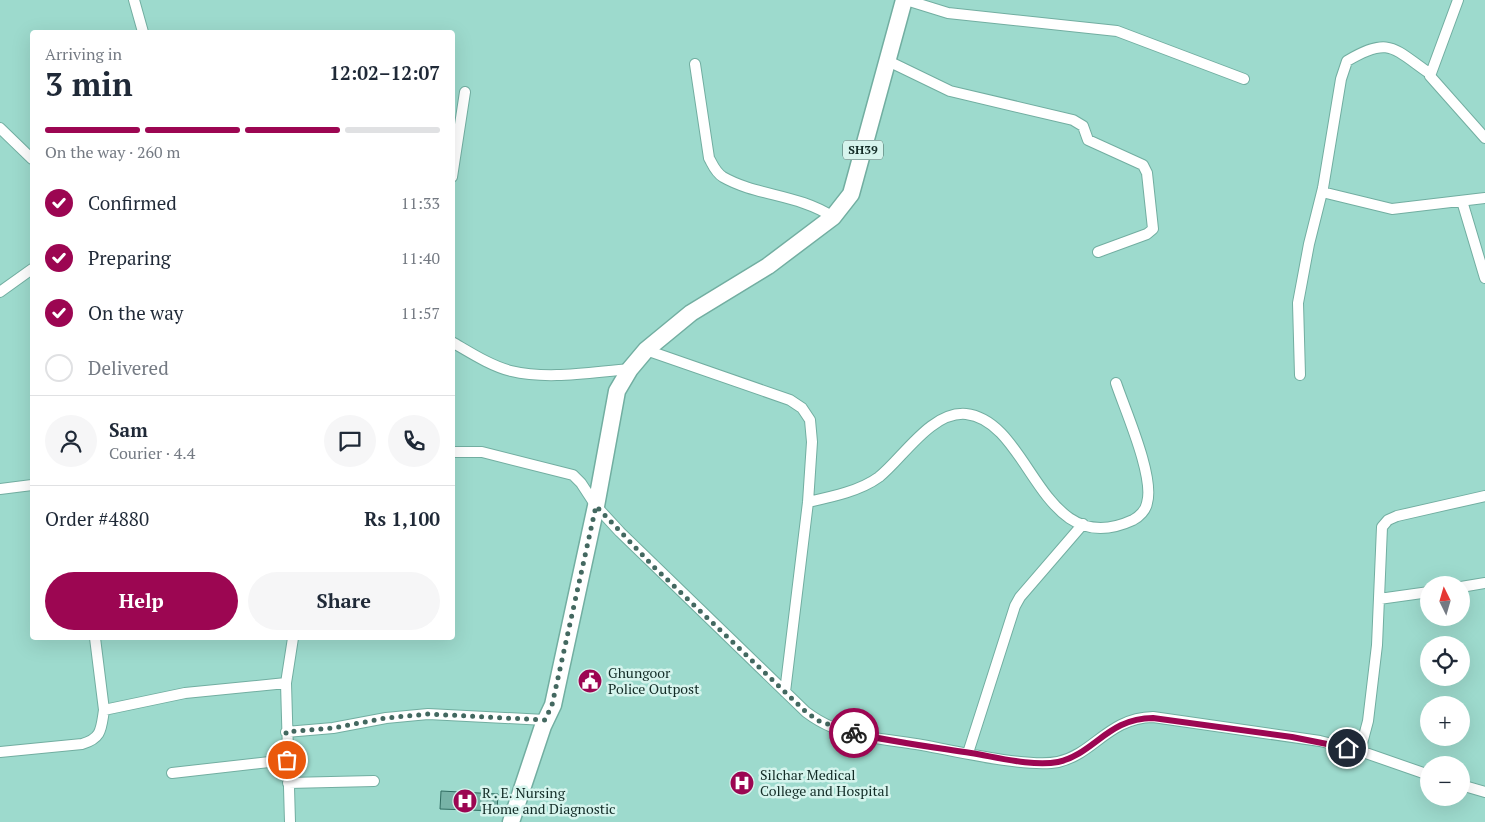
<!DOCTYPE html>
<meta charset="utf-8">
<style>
:root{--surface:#fff;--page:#f6f6f7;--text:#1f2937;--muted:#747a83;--line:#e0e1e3;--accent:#9c0652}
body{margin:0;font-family:"PT Serif",serif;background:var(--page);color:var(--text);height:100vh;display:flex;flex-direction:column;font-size:19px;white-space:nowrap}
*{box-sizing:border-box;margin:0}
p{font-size:16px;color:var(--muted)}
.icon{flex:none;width:28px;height:28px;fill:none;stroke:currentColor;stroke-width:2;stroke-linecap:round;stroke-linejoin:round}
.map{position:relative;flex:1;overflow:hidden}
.side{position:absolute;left:30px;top:30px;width:425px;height:610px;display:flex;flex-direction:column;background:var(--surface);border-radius:5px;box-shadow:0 5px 20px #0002}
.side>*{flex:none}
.needle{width:32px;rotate:355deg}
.fabs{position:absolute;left:1420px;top:576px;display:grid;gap:10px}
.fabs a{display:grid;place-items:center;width:50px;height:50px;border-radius:50%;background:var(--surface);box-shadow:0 5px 20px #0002;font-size:25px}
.pin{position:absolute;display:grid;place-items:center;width:42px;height:42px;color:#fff;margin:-21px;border:2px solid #fff;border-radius:50%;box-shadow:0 1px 5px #0007}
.courier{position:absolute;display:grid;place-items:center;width:50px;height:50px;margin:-25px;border:4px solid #9c0652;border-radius:50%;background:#fff;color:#222;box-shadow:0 1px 6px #0007}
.headline em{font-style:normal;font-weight:800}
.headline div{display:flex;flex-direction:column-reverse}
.headline{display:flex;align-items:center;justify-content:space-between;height:85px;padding:0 15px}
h1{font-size:32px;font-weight:800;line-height:38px}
.bar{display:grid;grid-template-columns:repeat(4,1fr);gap:8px 5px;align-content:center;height:60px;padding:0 15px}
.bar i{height:6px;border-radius:4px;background:var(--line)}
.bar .on{background:var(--accent)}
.bar p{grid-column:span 4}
.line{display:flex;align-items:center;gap:12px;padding:0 15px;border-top:1px solid var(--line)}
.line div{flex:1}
.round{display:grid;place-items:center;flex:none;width:52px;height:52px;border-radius:26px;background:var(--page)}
ol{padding:0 15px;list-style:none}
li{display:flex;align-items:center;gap:15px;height:55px}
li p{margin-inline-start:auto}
li .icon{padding:5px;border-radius:50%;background:var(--accent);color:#fff;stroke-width:4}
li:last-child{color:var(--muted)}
li i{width:28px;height:28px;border:2px solid var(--line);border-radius:50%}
.button{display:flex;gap:10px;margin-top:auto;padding:10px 15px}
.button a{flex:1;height:58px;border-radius:30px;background:var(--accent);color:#fff;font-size:20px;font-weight:800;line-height:58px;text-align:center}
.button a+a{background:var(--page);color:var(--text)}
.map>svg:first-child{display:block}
</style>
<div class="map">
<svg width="1485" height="822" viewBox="0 0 1485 822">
<rect width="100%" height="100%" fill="#9ddacd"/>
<!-- building -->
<path fill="#77b3a7" stroke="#306c61" d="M441 791 498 794 497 811 440 809Z"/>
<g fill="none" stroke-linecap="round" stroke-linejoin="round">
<defs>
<path id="minor" d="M134 0 143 32
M906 0 948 13 1117 31 1244 79
M1458 0 1430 76 1485 138
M888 61 950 91 1073 120 1083 126 1088 140 1143 165 1147 173 1153 229 1147 234 1098 252
M695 64 709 158C713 165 715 172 723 177 756 196 798 194 833 217
M0 128 32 159
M452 177 465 92
M1322 192 1392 209 1485 198
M1462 201 1485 278
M0 292 32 269
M452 342C471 353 491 366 511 371 549 380 591 372 630 369
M646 350 790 400 802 408 810 420 812 442 808 502 785 692
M1300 375 1298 303 1309 244 1323 188 1341 79 1347 61C1389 36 1393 48 1429 73
M452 452H482L573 475 581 483 596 506 620 532 806 712C814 718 822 723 832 727 860 738 892 740 922 745 954 751 1028 768 1058 762 1094 754 1108 718 1153 717L1320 741 1360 751 1429 775
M0 489 32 485
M808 502C831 497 860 491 879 477 903 458 931 411 966 414 1032 421 1040 563 1133 520 1139 517 1146 510 1147 503 1155 477 1125 410 1116 383
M1461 587 1485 583
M1379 599 1429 592
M95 638 104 710
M286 732 333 728 386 718 428 714 545 720
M1360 751 1368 721 1377 645 1382 527 1388 520 1397 516 1485 496
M0 752 82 744C102 738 101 729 104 710L185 693 286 683
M968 753 1015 606 1020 597 1083 524
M172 773 287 760
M288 783 374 781
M1461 785 1485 792
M290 822 286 683 293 638"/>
<path id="primary" d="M511 822 543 726 553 705 596 506 617 391 630 369 646 350 691 313 768 266 833 217 851 194 904 0"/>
</defs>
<!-- minor casing -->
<use href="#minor" stroke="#72aea1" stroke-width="12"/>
<!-- primary casing -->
<use href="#primary" stroke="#72aea1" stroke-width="19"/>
<!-- minor -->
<use href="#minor" stroke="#fff" stroke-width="10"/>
<!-- primary -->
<use href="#primary" stroke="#fff" stroke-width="16"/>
</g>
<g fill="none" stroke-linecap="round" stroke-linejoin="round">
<!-- done -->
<path stroke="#436860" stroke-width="5" stroke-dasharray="0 9" d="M287 760 286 732 333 728 386 718 428 714 545 720 552 705 596 506 654 567 806 712 819 721 854 733"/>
<!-- route -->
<path stroke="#9c0652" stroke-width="6" d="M854 733C892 742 932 747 971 753 996 757 1033 767 1058 762 1094 754 1108 718 1153 718L1292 737 1347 748"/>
</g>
<!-- icons -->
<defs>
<symbol id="civic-disc" viewBox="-11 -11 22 22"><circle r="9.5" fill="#9c0652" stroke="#d6f4ed"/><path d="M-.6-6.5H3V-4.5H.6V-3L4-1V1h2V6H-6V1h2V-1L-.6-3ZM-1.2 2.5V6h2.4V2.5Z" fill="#fff"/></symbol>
<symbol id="hospital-disc" viewBox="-11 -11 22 22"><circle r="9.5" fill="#9c0652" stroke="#d6f4ed"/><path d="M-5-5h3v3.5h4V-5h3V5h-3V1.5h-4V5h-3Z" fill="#fff"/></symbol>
</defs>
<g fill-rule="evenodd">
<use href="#civic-disc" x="576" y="667" width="28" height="28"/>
<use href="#hospital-disc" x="728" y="769" width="28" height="28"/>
<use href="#hospital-disc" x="451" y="787" width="28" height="28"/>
</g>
<g text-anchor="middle" stroke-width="5" stroke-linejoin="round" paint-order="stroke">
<!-- shield labels -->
<rect fill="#d6f4ed" stroke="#4d6762" stroke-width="1" x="843" y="140.5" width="40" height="19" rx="4"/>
<g font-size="12" font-weight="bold" fill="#122b26">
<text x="863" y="154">SH39</text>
</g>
<!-- poi labels -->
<g font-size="14" fill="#122b26" stroke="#d6f4ed" text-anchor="start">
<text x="608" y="678">Ghungoor<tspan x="608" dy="16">Police Outpost</tspan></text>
<text x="760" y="780">Silchar Medical<tspan x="760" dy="16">College and Hospital</tspan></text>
<text x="482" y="798">R . E. Nursing<tspan x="482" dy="16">Home and Diagnostic</tspan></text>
</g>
</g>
</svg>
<div class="fabs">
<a><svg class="needle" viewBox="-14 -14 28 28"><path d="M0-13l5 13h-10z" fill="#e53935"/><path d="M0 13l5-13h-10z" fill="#747a83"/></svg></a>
<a><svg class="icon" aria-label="locate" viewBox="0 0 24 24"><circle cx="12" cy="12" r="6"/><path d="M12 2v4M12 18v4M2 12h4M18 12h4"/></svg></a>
<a>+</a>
<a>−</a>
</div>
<div class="pin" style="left:287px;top:760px;background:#ea580c"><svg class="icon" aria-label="bag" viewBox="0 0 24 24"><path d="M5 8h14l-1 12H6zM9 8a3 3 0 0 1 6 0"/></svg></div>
<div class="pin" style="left:1347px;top:748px;background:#1f2937"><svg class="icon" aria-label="home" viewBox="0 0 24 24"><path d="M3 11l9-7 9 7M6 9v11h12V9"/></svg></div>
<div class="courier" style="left:854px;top:733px"><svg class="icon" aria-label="bike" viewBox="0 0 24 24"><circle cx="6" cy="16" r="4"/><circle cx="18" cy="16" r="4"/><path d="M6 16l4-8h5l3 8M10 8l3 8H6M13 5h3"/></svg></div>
<section class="side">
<div class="headline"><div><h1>3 min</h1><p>Arriving in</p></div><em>12:02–12:07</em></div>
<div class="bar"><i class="on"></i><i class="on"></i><i class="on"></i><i></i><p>On the way · 260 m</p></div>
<ol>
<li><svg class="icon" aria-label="check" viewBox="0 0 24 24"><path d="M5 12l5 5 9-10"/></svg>Confirmed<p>11:33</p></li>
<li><svg class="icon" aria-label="check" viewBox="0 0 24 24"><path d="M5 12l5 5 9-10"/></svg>Preparing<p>11:40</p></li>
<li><svg class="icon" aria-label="check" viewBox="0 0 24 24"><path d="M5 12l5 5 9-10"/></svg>On the way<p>11:57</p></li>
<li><i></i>Delivered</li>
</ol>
<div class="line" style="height:90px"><a class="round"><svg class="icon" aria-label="person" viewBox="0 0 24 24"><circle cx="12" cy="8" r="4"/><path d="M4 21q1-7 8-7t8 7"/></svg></a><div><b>Sam</b><p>Courier · 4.4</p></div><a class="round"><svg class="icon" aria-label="chat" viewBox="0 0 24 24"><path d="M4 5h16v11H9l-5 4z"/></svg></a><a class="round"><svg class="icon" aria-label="phone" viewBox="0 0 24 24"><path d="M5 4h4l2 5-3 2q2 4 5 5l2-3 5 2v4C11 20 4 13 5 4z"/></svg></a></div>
<div class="line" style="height:65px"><div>Order #4880</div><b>Rs 1,100</b></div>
<div class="button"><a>Help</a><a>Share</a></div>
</section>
</div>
